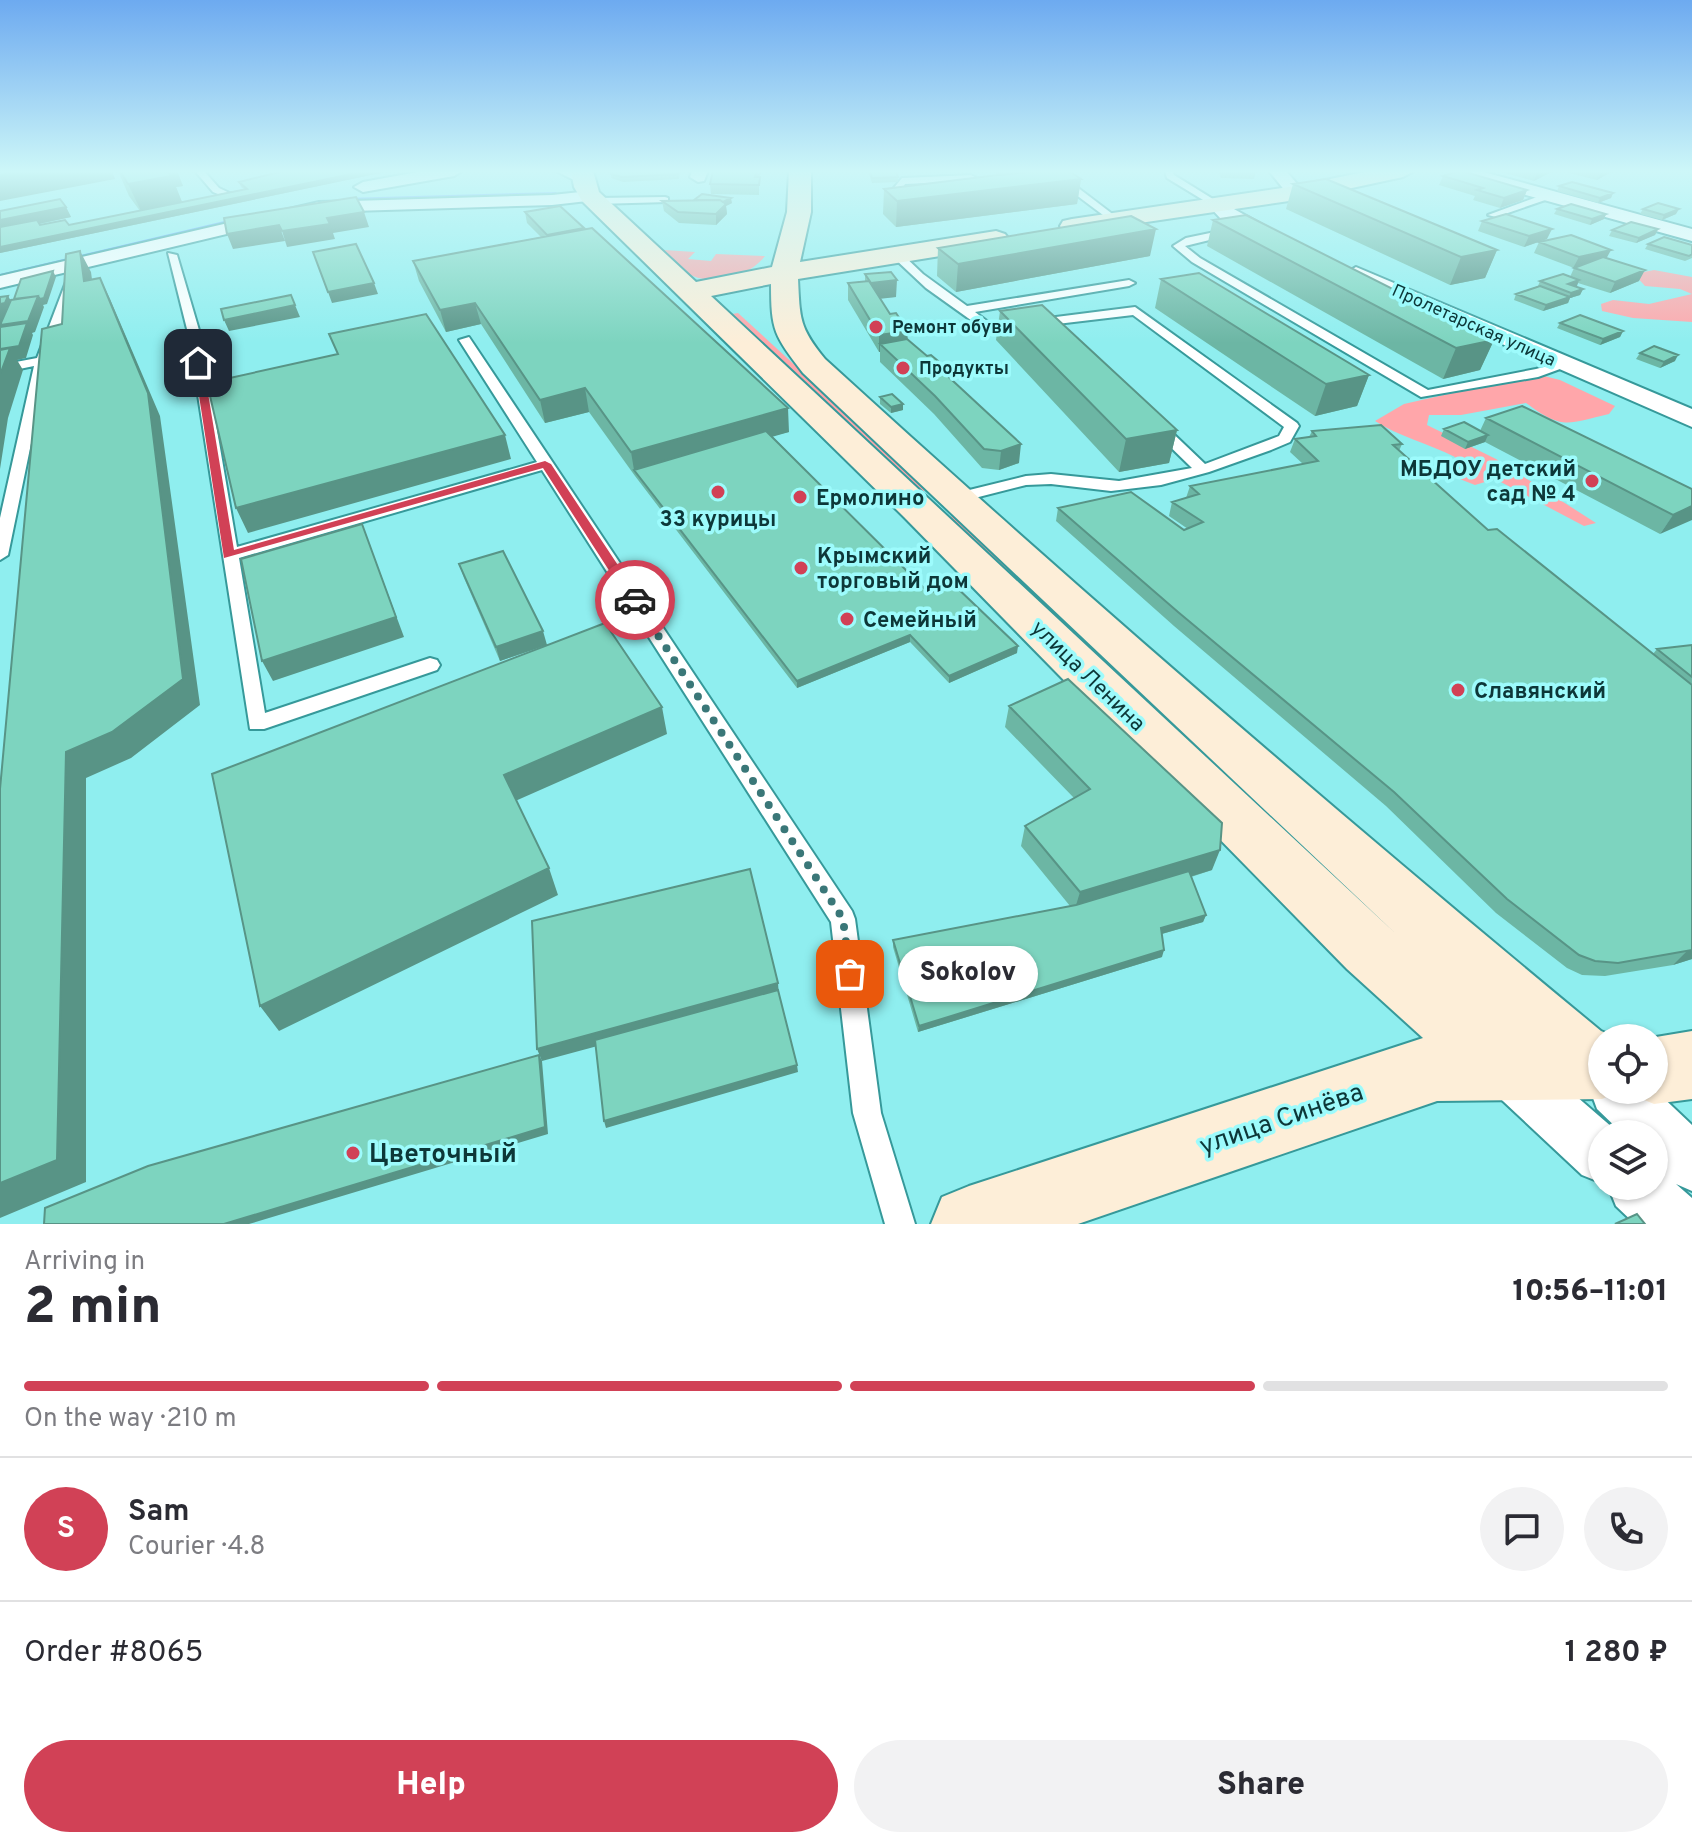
<!DOCTYPE html>
<meta charset="utf-8">
<style>
:root{--surface:#fff;--page:#f2f2f3;--text:#2b2b33;--muted:#7c7c81;--line:#e1e1e2;--accent:#d14156}
body{margin:0;font-family:Overpass,sans-serif;background:var(--page);color:var(--text);height:100vh;display:flex;flex-direction:column;font-size:30px;white-space:nowrap}
*{box-sizing:border-box;margin:0}
p{font-size:26px;color:var(--muted)}
.icon{flex:none;width:44px;height:44px;fill:none;stroke:currentColor;stroke-width:2;stroke-linecap:round;stroke-linejoin:round}
.map{position:relative;height:1224px;overflow:hidden}
.sheet{display:flex;flex-direction:column;background:var(--surface);flex:1}
.sheet>*{flex:none}
.tools{position:absolute;left:1588px;top:1024px;display:grid;gap:16px}
.tools a{display:grid;place-items:center;width:80px;height:80px;border-radius:50%;background:var(--surface);box-shadow:0 2px 6px #0004;font-size:40px}
.pin{position:absolute;display:grid;place-items:center;width:68px;height:68px;color:#fff;margin:-34px;border-radius:16px;box-shadow:0 4px 12px #0006}
.courier{position:absolute;display:grid;place-items:center;width:80px;height:80px;margin:-40px;border:6px solid #d14156;border-radius:50%;background:#fff;color:#222;box-shadow:0 2px 10px #0007}
.bubble{position:absolute;height:56px;border-radius:28px;background:var(--surface);box-shadow:0 2px 6px #0004;font-size:26px;font-weight:800;line-height:56px;text-align:center}
.summary em{font-style:normal;font-weight:800}
.summary div{display:flex;flex-direction:column-reverse}
.summary{display:flex;align-items:center;justify-content:space-between;height:136px;padding:0 24px}
h1{font-size:52px;font-weight:800;line-height:60px}
.bar{display:grid;grid-template-columns:repeat(4,1fr);gap:12px 8px;align-content:center;height:96px;padding:0 24px}
.bar i{height:10px;border-radius:6px;background:var(--line)}
.bar .current{background:var(--accent)}
.bar p{grid-column:span 4}
.line{display:flex;align-items:center;gap:20px;padding:0 24px;border-top:2px solid var(--line)}
.line div{flex:1}
.round{display:grid;place-items:center;flex:none;width:84px;height:84px;border-radius:42px;background:var(--page)}
.action{display:flex;gap:16px;margin-top:auto;padding:16px 24px}
.action a{flex:1;height:92px;border-radius:48px;background:var(--accent);color:#fff;font-size:32px;font-weight:800;line-height:92px;text-align:center}
.action a+a{background:var(--page);color:var(--text)}
.map>svg:first-child{display:block}
</style>
<div class="map">
<svg width="1692" height="1224" viewBox="0 0 1692 1224">
<rect width="100%" height="100%" fill="#8feeef"/>
<!-- green -->
<path fill="#ffa6aa" d="M664 250 695 252 688 259 711 261 716 254 765 256C751 275 716 286 693 276 683 272 673 258 664 250Z
M1654 270 1692 277V322L1633 318 1602 311 1601 304 1613 300 1649 304 1692 294 1680 289 1645 286 1634 274Z
M738 313 930 489 923 491 732 314Z
M1536 374 1560 380 1615 406 1609 414C1566 424 1563 430 1526 403L1461 415H1429L1427 425 1496 459 1596 523 1584 526 1495 479 1475 485 1447 474 1455 457C1429 444 1398 436 1375 421L1404 404Z
M957 515 1339 867 1330 872 950 517Z"/>
<g fill="none" stroke-linecap="round" stroke-linejoin="round">
<!-- stream -->
<path fill="#569cfb" fill-rule="evenodd" d="M556 192 558 195 344 202 341 200 344 198Z
M237 218 239 219V221L0 278V274Z"/>
<defs>
<path id="service" d="M195 171H204L219 188 238 197 233 200 213 192Z
M1165 171H1173L1174 175 1221 204 1213 206 1167 178Z
M971 175 993 187 985 189 969 181 905 184 898 195 907 201 896 205 888 195 902 178Z
M1059 183 1077 187 1119 219 1111 221 1071 191 1056 188Z
M1548 193 1553 196 1551 198 1496 217 1488 215Z
M665 197 668 198V202L596 204 591 201 596 198Z
M1234 228 1239 231 1238 233 1185 246 1200 258 1428 390 1536 369 1565 361 1571 365 1538 377 1421 397 1192 262 1173 246 1186 238Z
M168 253 177 255 201 337 237 547 537 462 459 340 469 337 852 911 855 919 881 1113 915 1224H885L853 1113 831 922 542 470 239 558 265 713 430 658 437 660 440 665 437 670 264 729H250L189 337Z
M894 254H902L923 274 967 306 1129 280 1135 283 1129 286 975 312 992 325 1021 321 1027 325 1021 329 989 333 926 288 894 258Z
M66 282 76 284 48 361 8 555 0 560V518L34 366 0 373V365L37 358Z
M1135 307 1297 423 1299 426 1290 442 1271 450 1209 472 1161 485 1111 491 1051 484 1026 485 955 503 949 501 947 498 949 495 1026 476 1051 474 1119 481 1192 468 1152 429 1150 426 1157 422 1162 423 1205 464 1279 436 1284 427 1133 315 1057 324 1063 331 1057 335 1042 322 1048 318Z"/>
<path id="minor" d="M423 171H462L454 176 363 192 354 187 363 182Z
M556 171H579L593 180 584 185Z
M692 171H708L704 181 698 182 690 177Z
M1269 171H1286L1305 193 1296 198 1290 197Z
M1452 171H1480L1692 229V241L1454 175Z
M590 191 599 196 596 200 552 205 319 212 0 288V276L319 202 552 195Z
M1216 199 1284 237 1274 243 1267 241 1221 219 1207 204Z
M1356 267 1692 409V427L1349 277 1346 273Z
M1507 1044 1525 1052 1620 1134H1602V1183L1582 1175 1489 1088 1481 1070 1489 1052Z
M1602 1069V1090L1654 1089 1692 1125V1191L1676 1184 1692 1198V1224H1635L1616 1206 1608 1186H1654V1134H1623L1597 1109 1590 1090 1597 1071Z"/>
<path id="secondary" d="M571 171H593L599 192 696 282 772 267 787 212 789 171H811V212L800 262 996 231 1005 234 1009 239 1005 244 996 247 798 279C800 319 799 327 825 359 1078 590 1337 813 1601 1031L1618 1038H1602V1090H1623L1602 1099 1437 1101 1078 1224H931L942 1197 969 1186 1423 1038 1347 969 904 517 582 201 574 187ZM771 284C771 331 774 335 803 373L1395 933 711 296Z
M1369 171H1414L1403 177 1296 200 1072 233 1063 231 1060 226 1063 221 1072 219 1296 186Z
M1692 1031V1099L1654 1104 1630 1094 1629 1090H1654V1038H1650Z"/>
</defs>
<!-- service casing -->
<use href="#service" stroke="#36999a" stroke-width="4"/>
<!-- minor casing -->
<use href="#minor" stroke="#36999a" stroke-width="4"/>
<!-- secondary casing -->
<use href="#secondary" stroke="#36999a" stroke-width="4"/>
<!-- service -->
<use href="#service" fill="#fff" fill-rule="evenodd"/>
<!-- minor -->
<use href="#minor" fill="#fff" fill-rule="evenodd"/>
<!-- secondary -->
<use href="#secondary" fill="#fdeed8" fill-rule="evenodd"/>
</g>
<!-- wall -->
<path fill="#6cb6a4" d="M118 171H177L183 186 176 187 182 202 244 189 241 187 239 182 284 171H390L0 253V211L66 207 71 217 40 224 69 225 140 211 129 196Z
M611 171H680L679 179 623 182 611 178Z
M868 171H896L898 177V182L872 183Z
M994 171H1029L1081 179 1077 204 896 227 883 214 884 189 997 175Z
M1218 171H1256L1254 179 1221 178Z
M1497 171H1553L1534 181Z
M1561 171H1613L1597 180Z
M761 173 759 177V195L711 194 710 184Z
M1443 176 1527 190 1523 200 1500 208 1473 200 1475 196 1439 185Z
M1293 184 1497 250 1485 278 1450 285 1286 209Z
M1559 186 1613 193 1611 198 1598 203 1557 191Z
M662 201 732 203 726 206 727 214 716 225 679 223 664 211Z
M1557 209 1606 214 1604 219 1590 225 1554 214Z
M1643 209 1676 214 1662 220 1640 214Z
M525 212 584 229 789 432 772 436 929 593 1017 653 949 683 910 642 797 688 635 476 589 412 545 423 481 324 446 332 419 281 413 261 541 237 527 223Z
M1213 220 1494 340 1480 370 1443 379 1207 246Z
M1482 221 1547 239 1524 247 1478 231Z
M1658 229 1655 235 1636 243 1609 236 1612 230Z
M1539 242 1606 258 1639 281 1610 293 1578 283 1575 287 1583 289 1580 295 1570 298 1568 303 1543 311 1514 300 1516 294 1538 286 1540 281 1570 277 1574 268 1534 253Z
M1648 244 1692 245V258L1685 261 1645 249Z
M938 248 1150 256 956 292 937 276Z
M865 274 896 297 880 298 907 339 944 372 1019 463 999 470 982 468 934 414 880 362V352H879L848 300V283L865 281Z
M1161 279 1369 375 1357 406 1315 416 1155 308Z
M1000 311 1177 430 1169 463 1119 472 996 340Z
M1560 323 1623 331 1620 337 1600 345 1557 328Z
M1640 353 1675 361 1660 368 1636 359Z
M880 397 903 410 891 413 880 404Z
M1486 418 1692 489 1660 534 1485 442 1465 449 1441 436 1444 429 1480 431Z
M1312 431 1402 444 1399 451 1488 530 1653 654 1657 649 1692 645V959L1673 965 1605 976 1582 975 1567 968 1496 913 1386 806 1174 626 1056 521 1058 508 1184 530 1188 529 1169 516 1172 502 1186 498 1190 486 1303 464 1290 452 1295 439 1309 437Z
M459 564 547 645 500 661 464 578Z
M1009 706 1212 870 1191 877 1206 915 1203 922 1162 934V957L918 1032 893 947V940L1070 906 1021 846 1025 826 1074 798 1005 727Z"/>
<!-- shaded-wall -->
<path fill="#589486" d="M14 171H112L115 179 0 201V174Z
M162 171H177L183 186 176 187 184 207 143 215 128 184Z
M366 171H390L0 253V247Z
M1538 171H1553L1534 181Z
M1602 171H1613L1597 180Z
M1081 179 1077 204 896 227 897 201Z
M1527 190 1523 200 1500 208 1504 198Z
M1613 193 1611 198 1598 203 1600 198Z
M731 198 732 203 726 206 727 214 716 225V214L717 204Z
M66 207 71 217 0 232V220Z
M1679 209 1676 214 1662 220 1664 215Z
M364 212 369 227 333 233 335 239 287 247 282 231 327 218Z
M1606 214 1604 219 1590 225 1592 219Z
M279 225 285 241 233 249 227 234Z
M1156 229 1150 256 956 292 958 264Z
M1552 229 1547 239 1524 247 1529 236Z
M1658 229 1655 235 1636 243 1639 238Z
M1497 250 1485 278 1450 285 1461 257Z
M1611 250 1605 261 1573 268 1579 257Z
M80 251 91 272 95 302 84 281Z
M1645 270 1639 281 1610 293 1615 282Z
M53 271 56 277 47 304 43 305 44 307 35 332 32 333 33 335 26 358 17 360 23 370 8 418 0 469V304L8 296 11 301 9 308 6 309 7 311 16 309Z
M100 278 110 299 160 416 200 705 131 758 86 778V1182L0 1218V1183L66 752Z
M897 280 896 297 870 300 871 283Z
M1579 280 1577 286 1565 289 1568 284Z
M374 283 378 294 332 303 328 292Z
M1583 289 1580 295 1570 298 1568 303 1543 311 1546 305 1568 298 1571 293Z
M475 303 481 324 446 332 440 310Z
M295 305 300 317 229 331 224 320Z
M908 331 907 349 880 344V352H879V335Z
M1623 331 1620 337 1600 345 1603 339Z
M1494 340 1480 370 1443 379 1456 348Z
M1678 355 1675 361 1660 368 1664 362Z
M1369 375 1357 406 1315 416 1326 384Z
M585 388 589 412 545 423 540 400Z
M903 404V410L891 413V407Z
M788 408 789 432 638 475 634 470 635 476 631 452Z
M1177 430 1169 463 1119 472 1126 439Z
M505 435 511 459 248 533 236 508Z
M1488 435 1485 442 1465 449 1468 442Z
M1021 444 1019 463 999 470 1001 451Z
M1692 506V520L1660 534 1673 515Z
M362 524 404 637 273 681 262 661Z
M543 631 547 645 500 661 496 647Z
M910 635V642L797 688V681Z
M1018 646 1017 653 949 683V676Z
M662 707 667 734 513 802 504 775Z
M1220 850 1212 870 1074 912 1080 892Z
M549 868 558 895 279 1031 260 1006Z
M1206 915 1203 922 1158 935 1161 928Z
M1164 950 1162 957 918 1032 919 1026Z
M1692 950V959L1673 965 1687 951Z
M778 983 779 997 542 1061 537 1049Z
M539 1055 542 1061 548 1134 249 1224H224Z
M797 1065 798 1072 606 1128 604 1121Z"/>
<!-- building -->
<path fill="#7dd4bf" stroke="#589486" stroke-width="2" d="M120 171H167L171 176 128 184Z
M284 171H366L0 247V227L37 220 40 225 65 220 69 225 247 189 239 182Z
M611 171H678V174L622 177 611 174Z
M713 171H757L755 177H760L759 185 710 184Z
M870 171H896L898 177 872 178Z
M999 171H1026V172L1002 175Z
M1031 171H1069L1081 179 897 201 884 189Z
M1458 171H1462L1527 190 1504 198 1477 190 1483 188 1443 176Z
M1326 179 1497 250 1461 257 1293 184Z
M1572 182 1613 193 1600 198 1559 186Z
M702 194 731 198 723 202 720 200H694Z
M356 197 364 212 327 218 330 224 282 231 279 225 227 234 224 218Z
M60 199 66 207 0 220V211Z
M720 200 726 204 716 214 678 212 662 201Z
M1658 203 1679 209 1664 215 1643 209Z
M1571 204 1606 214 1592 219 1557 209Z
M560 206 584 228 547 235 525 212Z
M1506 214 1552 229 1529 236 1482 221Z
M1246 215 1494 340 1456 348 1213 220Z
M1131 216 1156 229 958 264 938 248Z
M1631 222 1658 229 1639 238 1612 230Z
M592 228 788 408 631 452 585 388 540 400 475 303 440 310 413 261Z
M1571 235 1611 250 1579 257 1539 242Z
M1664 237 1692 245V254L1689 256 1648 244Z
M356 244 374 283 328 292 313 252Z
M80 251 84 281 100 278 148 393 183 679 112 732 66 752 57 1160 0 1183V789L42 329 62 324 66 254Z
M1603 257 1645 270 1615 282 1574 268Z
M53 271 44 298 40 299 38 296 14 299 21 279Z
M891 272 897 280 871 283 865 274Z
M1199 273 1369 375 1326 384 1161 279Z
M1563 274 1579 280 1568 284 1583 289 1571 293 1540 281Z
M869 281 890 314 896 313 908 331 879 335 848 283Z
M1540 286 1570 297 1546 305 1516 294Z
M291 295 295 305 224 320 221 309Z
M8 296 5 303 0 304V297Z
M38 296 28 321 0 325 11 300Z
M1042 305 1177 430 1126 439 1000 311Z
M426 314 505 435 236 508 207 383 338 354 329 334Z
M1580 315 1623 331 1603 339 1560 323Z
M27 323 19 346 0 349V327Z
M907 339 927 356 931 355 944 366 939 368 1021 444 1001 451 984 449 935 396 880 344Z
M1654 346 1678 355 1664 362 1640 353Z
M10 348 0 375V350Z
M892 394 903 404 891 407 880 397Z
M1522 406 1692 489V506L1673 515 1486 418Z
M1464 422 1488 435 1468 442 1444 429Z
M1381 425 1402 444 1393 445 1488 530 1497 529 1692 685V950L1618 963 1595 961 1579 955 1507 899 1394 792 1178 612 1058 508 1131 492 1184 530 1203 522 1172 502 1199 494 1190 486 1318 461 1295 439 1316 436 1312 431Z
M766 431 929 593 953 584 1018 646 949 676 910 635 797 681 634 470Z
M362 524 396 617 262 661 241 559Z
M503 551 543 631 496 647 459 564Z
M605 623 662 707 504 775 549 868 260 1006 212 774Z
M1692 645V677L1657 649Z
M1068 679 1222 823 1220 850 1080 892 1025 826 1090 789 1009 706Z
M750 869 778 983 537 1049 532 921Z
M1189 871 1206 915 1161 928 1164 950 919 1026 893 940 1076 905Z
M778 990 797 1065 604 1121 595 1040Z
M539 1055 545 1127 224 1224H44L45 1208 148 1166Z
M1637 1214 1645 1224H1615Z"/>
<!-- sky -->
<linearGradient id="sky" x2="0" y2="1"><stop stop-color="#6daaf0"/><stop offset="0.5" stop-color="#cdf7f8"/><stop offset="1" stop-color="#cdf7f8" stop-opacity="0"/></linearGradient>
<rect width="1692" height="343" fill="url(#sky)"/>
<!-- route -->
<path fill="#d14156" d="M198 360 203 363 234 550 545 461 551 464 641 600 630 603 543 468 224 558 194 363Z"/>
<g fill="none" stroke-linecap="round" stroke-linejoin="round">
<!-- done -->
<path stroke="#3a7778" stroke-width="8" stroke-dasharray="0 14.4" d="M635 600 843 919 850 974"/>
</g>
<!-- markers -->
<g fill="#d14156" stroke="#9dfbfc" stroke-width="3">
<circle cx="876" cy="327" r="8"/>
<circle cx="903" cy="368" r="8"/>
<circle cx="1592" cy="481" r="8"/>
<circle cx="718" cy="492" r="8"/>
<circle cx="800" cy="497" r="8"/>
<circle cx="801" cy="568" r="8"/>
<circle cx="847" cy="619" r="8"/>
<circle cx="1458" cy="690" r="8"/>
<circle cx="353" cy="1153" r="8"/>
</g>
<g text-anchor="middle" stroke-width="7" stroke-linejoin="round" paint-order="stroke">
<!-- far-street labels -->
<g font-size="18" fill="#0d3738" stroke="#9dfbfc">
<text transform="translate(1474 325) rotate(24)" y="6">Пролетарская улица</text>
</g>
<!-- far-poi labels -->
<g font-size="18" font-weight="bold" fill="#0d3738" stroke="#9dfbfc" text-anchor="start">
<text x="892" y="333">Ремонт обуви</text>
<text x="919" y="374">Продукты</text>
</g>
<!-- poi labels -->
<g font-size="22" font-weight="bold" fill="#0d3738" stroke="#9dfbfc" text-anchor="start">
<text x="1576" y="476" text-anchor="end">МБДОУ детский<tspan x="1576" dy="25">сад № 4</tspan></text>
<text x="816" y="505">Ермолино</text>
<text x="718" y="526" text-anchor="middle">33 курицы</text>
<text x="817" y="563">Крымский<tspan x="817" dy="25">торговый дом</tspan></text>
<text x="863" y="627">Семейный</text>
<text x="1474" y="698">Славянский</text>
</g>
<!-- street labels -->
<g font-size="22" fill="#0d3738" stroke="#9dfbfc">
<text transform="translate(1089 675) rotate(44)" y="8">улица Ленина</text>
</g>
<!-- near-street labels -->
<g font-size="26" fill="#0d3738" stroke="#9dfbfc">
<text transform="translate(1281 1118) rotate(-19)" y="9">улица Синёва</text>
</g>
<!-- near-poi labels -->
<g font-size="26" font-weight="bold" fill="#0d3738" stroke="#9dfbfc" text-anchor="start">
<text x="369" y="1162">Цветочный</text>
</g>
</g>
</svg>
<div class="tools">
<a><svg class="icon" aria-label="locate" viewBox="0 0 24 24"><circle cx="12" cy="12" r="6"/><path d="M12 2v4M12 18v4M2 12h4M18 12h4"/></svg></a>
<a><svg class="icon" aria-label="layers" viewBox="0 0 24 24"><path d="M12 4l9 5-9 5-9-5zM3 14l9 5 9-5"/></svg></a>
</div>
<div class="pin" style="left:850px;top:974px;background:#ea580c"><svg class="icon" aria-label="bag" viewBox="0 0 24 24"><path d="M5 8h14l-1 12H6zM9 8a3 3 0 0 1 6 0"/></svg></div>
<div class="pin" style="left:198px;top:363px;background:#1f2937"><svg class="icon" aria-label="home" viewBox="0 0 24 24"><path d="M3 11l9-7 9 7M6 9v11h12V9"/></svg></div>
<div class="courier" style="left:635px;top:600px"><svg class="icon" aria-label="car" viewBox="0 0 24 24"><path d="M5 17H2v-5l4-1 3-4h7l3 4 3 1v5h-3M9 17h6M6 11h13"/><circle cx="7" cy="17" r="2"/><circle cx="17" cy="17" r="2"/></svg></div>
<div class="bubble" style="left:898px;top:946px;width:140px">Sokolov</div>
</div>
<section class="sheet">
<div class="summary"><div><h1>2 min</h1><p>Arriving in</p></div><em>10:56–11:01</em></div>
<div class="bar"><i class="current"></i><i class="current"></i><i class="current"></i><i></i><p>On the way · 210 m</p></div>
<div class="line" style="height:144px"><b class="round" style="background:var(--accent);color:#fff">S</b><div><b>Sam</b><p>Courier · 4.8</p></div><a class="round"><svg class="icon" aria-label="chat" viewBox="0 0 24 24"><path d="M4 5h16v11H9l-5 4z"/></svg></a><a class="round"><svg class="icon" aria-label="phone" viewBox="0 0 24 24"><path d="M5 4h4l2 5-3 2q2 4 5 5l2-3 5 2v4C11 20 4 13 5 4z"/></svg></a></div>
<div class="line" style="height:104px"><div>Order #8065</div><b>1 280 ₽</b></div>
<div class="action"><a>Help</a><a>Share</a></div>
</section>
